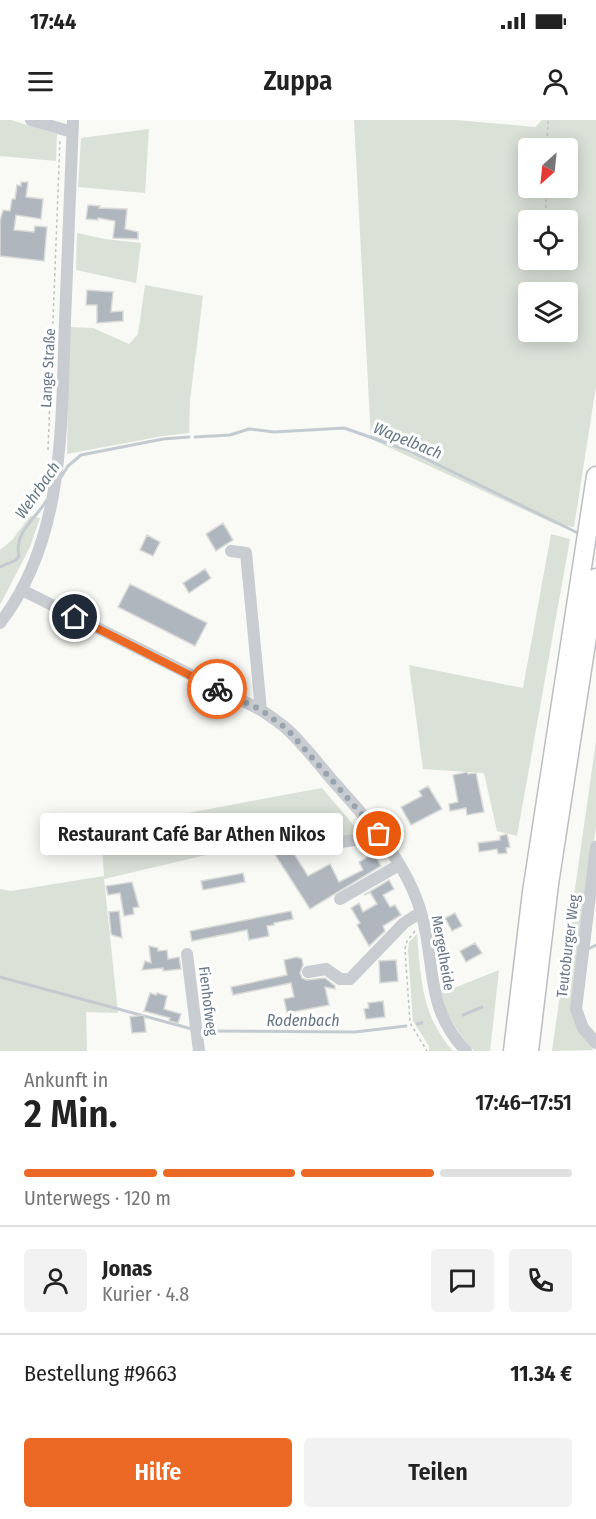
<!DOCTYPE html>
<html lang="de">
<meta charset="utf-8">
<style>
:root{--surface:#fff;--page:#f2f2f2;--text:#222;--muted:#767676;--line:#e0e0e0;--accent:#eb6924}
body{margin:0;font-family:"Fira Sans Condensed",sans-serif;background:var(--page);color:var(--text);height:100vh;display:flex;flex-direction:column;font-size:22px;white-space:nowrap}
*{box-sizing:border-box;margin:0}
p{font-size:20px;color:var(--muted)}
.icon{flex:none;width:33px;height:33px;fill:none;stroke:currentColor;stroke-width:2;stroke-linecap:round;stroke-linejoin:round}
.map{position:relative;height:931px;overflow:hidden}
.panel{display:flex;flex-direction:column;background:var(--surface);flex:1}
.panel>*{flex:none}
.needle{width:39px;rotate:207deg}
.fabs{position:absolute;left:518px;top:18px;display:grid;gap:12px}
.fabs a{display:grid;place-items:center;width:60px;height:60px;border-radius:6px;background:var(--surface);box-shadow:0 3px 15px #0003;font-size:30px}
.pin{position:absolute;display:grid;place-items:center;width:51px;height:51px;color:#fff;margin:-26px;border:3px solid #fff;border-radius:50%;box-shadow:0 2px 6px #0007}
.courier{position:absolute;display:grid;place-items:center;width:60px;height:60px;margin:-30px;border:4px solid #eb6924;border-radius:50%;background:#fff;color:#222;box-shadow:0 2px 8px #0007}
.bubble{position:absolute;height:42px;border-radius:6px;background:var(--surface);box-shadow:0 3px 15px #0003;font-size:20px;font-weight:600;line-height:42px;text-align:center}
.headline em{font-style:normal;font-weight:600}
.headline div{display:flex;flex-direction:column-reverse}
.headline{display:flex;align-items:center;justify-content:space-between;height:102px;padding:0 24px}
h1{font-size:39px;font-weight:600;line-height:45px}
.bar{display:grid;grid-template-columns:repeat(4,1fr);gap:9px 6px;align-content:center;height:72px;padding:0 24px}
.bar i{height:8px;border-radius:4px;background:var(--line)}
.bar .active{background:var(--accent)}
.bar p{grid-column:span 4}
.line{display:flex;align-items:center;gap:15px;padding:0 24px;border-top:2px solid var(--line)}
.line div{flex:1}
.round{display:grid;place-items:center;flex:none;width:63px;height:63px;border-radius:6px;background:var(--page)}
.button{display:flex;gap:12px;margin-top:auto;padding:12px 24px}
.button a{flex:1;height:69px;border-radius:6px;background:var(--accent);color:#fff;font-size:24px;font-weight:600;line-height:69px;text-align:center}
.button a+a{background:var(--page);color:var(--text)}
.status{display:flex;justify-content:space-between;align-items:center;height:42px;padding:0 30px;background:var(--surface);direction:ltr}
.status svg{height:16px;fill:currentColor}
header{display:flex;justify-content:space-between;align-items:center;height:78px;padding:0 24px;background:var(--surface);font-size:27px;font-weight:600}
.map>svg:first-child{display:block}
</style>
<div class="status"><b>17:44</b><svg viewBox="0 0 49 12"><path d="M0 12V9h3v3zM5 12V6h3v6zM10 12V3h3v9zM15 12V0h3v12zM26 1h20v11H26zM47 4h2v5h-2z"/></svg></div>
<header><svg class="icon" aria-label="menu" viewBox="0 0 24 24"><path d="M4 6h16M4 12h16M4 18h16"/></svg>Zuppa<svg class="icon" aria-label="person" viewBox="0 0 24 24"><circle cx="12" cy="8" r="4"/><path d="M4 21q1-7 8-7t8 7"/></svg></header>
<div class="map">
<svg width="596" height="931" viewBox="0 0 596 931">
<rect width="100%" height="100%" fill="#f9f9f6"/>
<!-- green -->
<path fill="#dae1d7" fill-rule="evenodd" d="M0 0H11L57 14 56 41 0 36Z
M354 0H456L535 7 542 0H596V266L574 407 555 404 371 319ZM528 28H567V68H528ZM528 100H567V140H528ZM528 172H567V212H528Z
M149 9 145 73 78 67 81 18Z
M77 113 105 119 141 123 136 163 76 150Z
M145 165 203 176 190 280 189 313 163 316 67 334 69 207 93 208 129 224 138 214Z
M30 396 40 398 30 427 0 485V430L12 420Z
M551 414 570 419 517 716 497 711 484 653 423 649 409 545 523 568Z
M596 621V706L572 883 593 930 552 931Z
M322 668 362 715 261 722 104 759 118 893 86 892 87 931H0V769L11 771 104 756 101 709Z
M417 814C421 859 421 895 453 931H429V926L413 901 408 830 409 822Z
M499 850 490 931H474C458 913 447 896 439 874Z"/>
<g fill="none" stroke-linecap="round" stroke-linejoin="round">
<!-- stream -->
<path stroke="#c3cbd1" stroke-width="3" d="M195 317 230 315 249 309 274 312 344 308 410 331 580 414
M61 357 68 346 81 335 163 319 189 317
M0 447 16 440 19 436C14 412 34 401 47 380
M588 829 596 825
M0 857 192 909
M463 895 482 887
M417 904 422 903
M201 911 355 912 406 906"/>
</g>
<!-- building -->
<path fill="#afb6bd" stroke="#dadbd8" stroke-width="1.5" d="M21 62H28L26 77 43 79 41 99 16 95 14 110 34 112 35 106 47 107 44 141 0 136V101L3 90 10 91 12 79H15L17 65 21 66Z
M88 85 100 86 99 88 127 89 125 109 138 112V119L113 118 115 101 98 98V100L86 99Z
M87 170 113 172 111 192 123 191V201L97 203V185H86Z
M223 403 233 420 216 431 206 414Z
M147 415 160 422 153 436 140 430Z
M205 449 211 458 189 473 183 463Z
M130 464 207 503 195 526 118 487Z
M467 652 468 654 476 653 484 692 467 695 466 688 450 691 449 684 458 682 453 655Z
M428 666 442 689 411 705 401 687 422 676 419 671Z
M507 714 510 727 506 728 507 733 498 734 497 729 479 732 478 723 500 720V716Z
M296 722 300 730 294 734 308 756 330 744 339 762 363 750 359 742 374 733 381 746 310 789 272 730 284 723Z
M243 753 245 762 203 770 201 761Z
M389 760 394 769 383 775 390 787 395 785 401 795 383 806 385 811 369 826 357 805 360 803 351 788 359 783 363 792 377 784 370 772 364 775Z
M132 762 139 787 133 788 134 794 124 796 120 773 108 775 106 766Z
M119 791 122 818 112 815 111 813 109 792Z
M291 791 293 799 274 803V805L267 806 269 816 249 820 247 810 192 821 190 811Z
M455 793 462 806 452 811 445 798Z
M475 823 482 833 466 842 460 831Z
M149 826 158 828V831L167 830 168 839 179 837 181 849 163 851V848L142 850 145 841 151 843Z
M297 837 302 839 303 845 300 853 302 858 307 860 325 858 335 866V869L325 867 329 885 287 893 284 879 294 877 291 863 233 875 231 867 287 855 284 840Z
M396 840 398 861 380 863 379 841Z
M150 873 156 875 157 873 167 876 164 889 181 894 178 903 169 901 170 898 144 891Z
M383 881 385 897 366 899 364 889 369 888 368 883Z
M144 895 146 912 132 913 130 897Z"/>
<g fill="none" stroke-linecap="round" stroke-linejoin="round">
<defs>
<path id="highway" d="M513 931 532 772 596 356
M529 931 549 764 596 458"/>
</defs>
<!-- highway casing -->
<use href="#highway" stroke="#bbbec2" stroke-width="21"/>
<!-- path -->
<path stroke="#c0c3c5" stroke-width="1.5" stroke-dasharray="3 3" stroke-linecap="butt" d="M547 28 548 0
M546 100V68
M48 330 60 20
M415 811 407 821 405 829 410 903 427 931"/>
<!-- minor -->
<path stroke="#c9ccd0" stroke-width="12" d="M31 0 72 12
M231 431 246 433 261 590
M22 470 261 590C270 596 279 602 287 609 303 624 318 643 332 660 368 700 408 743 422 796 436 847 425 888 466 931
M0 503C66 418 61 302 65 201 68 134 70 67 73 0
M310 726 370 718 379 714
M596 727 576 889 583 908 596 923
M340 779 399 745
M187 834 199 931
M308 852 326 849 340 859H350L404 803 421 792"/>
<!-- highway -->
<use href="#highway" stroke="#fff" stroke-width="18"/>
</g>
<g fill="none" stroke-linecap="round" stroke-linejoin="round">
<!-- done -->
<path stroke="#99a4af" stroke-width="6" stroke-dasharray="0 10.8" d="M217 569 261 590 287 609 379 714"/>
<!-- route -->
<path stroke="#eb6924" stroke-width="8" d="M75 497 217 569"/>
</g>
<g text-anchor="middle" stroke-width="6" stroke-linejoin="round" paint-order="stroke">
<!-- street labels -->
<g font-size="15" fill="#667689" stroke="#fff">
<text transform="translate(48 248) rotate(-87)" y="5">Lange Straße</text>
<text transform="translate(568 826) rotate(-83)" y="5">Teutoburger Weg</text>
<text transform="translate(443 833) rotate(80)" y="5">Mergelheide</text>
<text transform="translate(208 881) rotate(83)" y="5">Fienhofweg</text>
</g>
<!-- water labels -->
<g font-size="16" font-style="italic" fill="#637783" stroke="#fff">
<text transform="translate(408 320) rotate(22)" y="6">Wapelbach</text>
<text transform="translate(37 370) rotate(-55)" y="6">Wehrbach</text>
<text x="303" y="906">Rodenbach</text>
</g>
</g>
</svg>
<div class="fabs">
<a><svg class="needle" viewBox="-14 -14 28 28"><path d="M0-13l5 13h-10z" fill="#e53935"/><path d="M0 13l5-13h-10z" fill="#767676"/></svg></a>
<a><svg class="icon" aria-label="locate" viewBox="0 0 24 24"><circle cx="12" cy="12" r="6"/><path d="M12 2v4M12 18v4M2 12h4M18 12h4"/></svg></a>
<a><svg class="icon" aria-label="layers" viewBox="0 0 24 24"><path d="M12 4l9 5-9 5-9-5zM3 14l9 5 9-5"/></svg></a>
</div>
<div class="pin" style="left:379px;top:714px;background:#ea580c"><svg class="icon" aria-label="bag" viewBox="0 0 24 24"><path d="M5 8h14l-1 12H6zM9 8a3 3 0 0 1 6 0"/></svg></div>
<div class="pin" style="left:75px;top:497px;background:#1f2937"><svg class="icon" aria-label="home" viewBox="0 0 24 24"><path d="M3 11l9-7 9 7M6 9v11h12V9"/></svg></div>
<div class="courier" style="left:217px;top:569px"><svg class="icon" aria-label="bike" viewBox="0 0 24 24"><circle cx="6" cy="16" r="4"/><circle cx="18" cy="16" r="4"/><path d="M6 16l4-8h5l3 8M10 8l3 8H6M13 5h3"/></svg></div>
<div class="bubble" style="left:40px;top:693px;width:303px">Restaurant Café Bar Athen Nikos</div>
</div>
<section class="panel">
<div class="headline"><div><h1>2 Min.</h1><p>Ankunft in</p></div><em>17:46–17:51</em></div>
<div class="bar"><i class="active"></i><i class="active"></i><i class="active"></i><i></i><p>Unterwegs · 120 m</p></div>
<div class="line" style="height:108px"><a class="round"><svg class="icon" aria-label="person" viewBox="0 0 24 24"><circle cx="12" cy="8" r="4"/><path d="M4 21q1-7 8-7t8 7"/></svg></a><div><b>Jonas</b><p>Kurier · 4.8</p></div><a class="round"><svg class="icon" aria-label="chat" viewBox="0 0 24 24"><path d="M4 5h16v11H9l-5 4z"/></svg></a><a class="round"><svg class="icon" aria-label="phone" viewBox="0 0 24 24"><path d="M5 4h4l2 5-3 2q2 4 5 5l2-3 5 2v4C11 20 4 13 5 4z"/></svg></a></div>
<div class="line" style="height:78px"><div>Bestellung #9663</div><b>11.34 €</b></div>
<div class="button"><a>Hilfe</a><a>Teilen</a></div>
</section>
